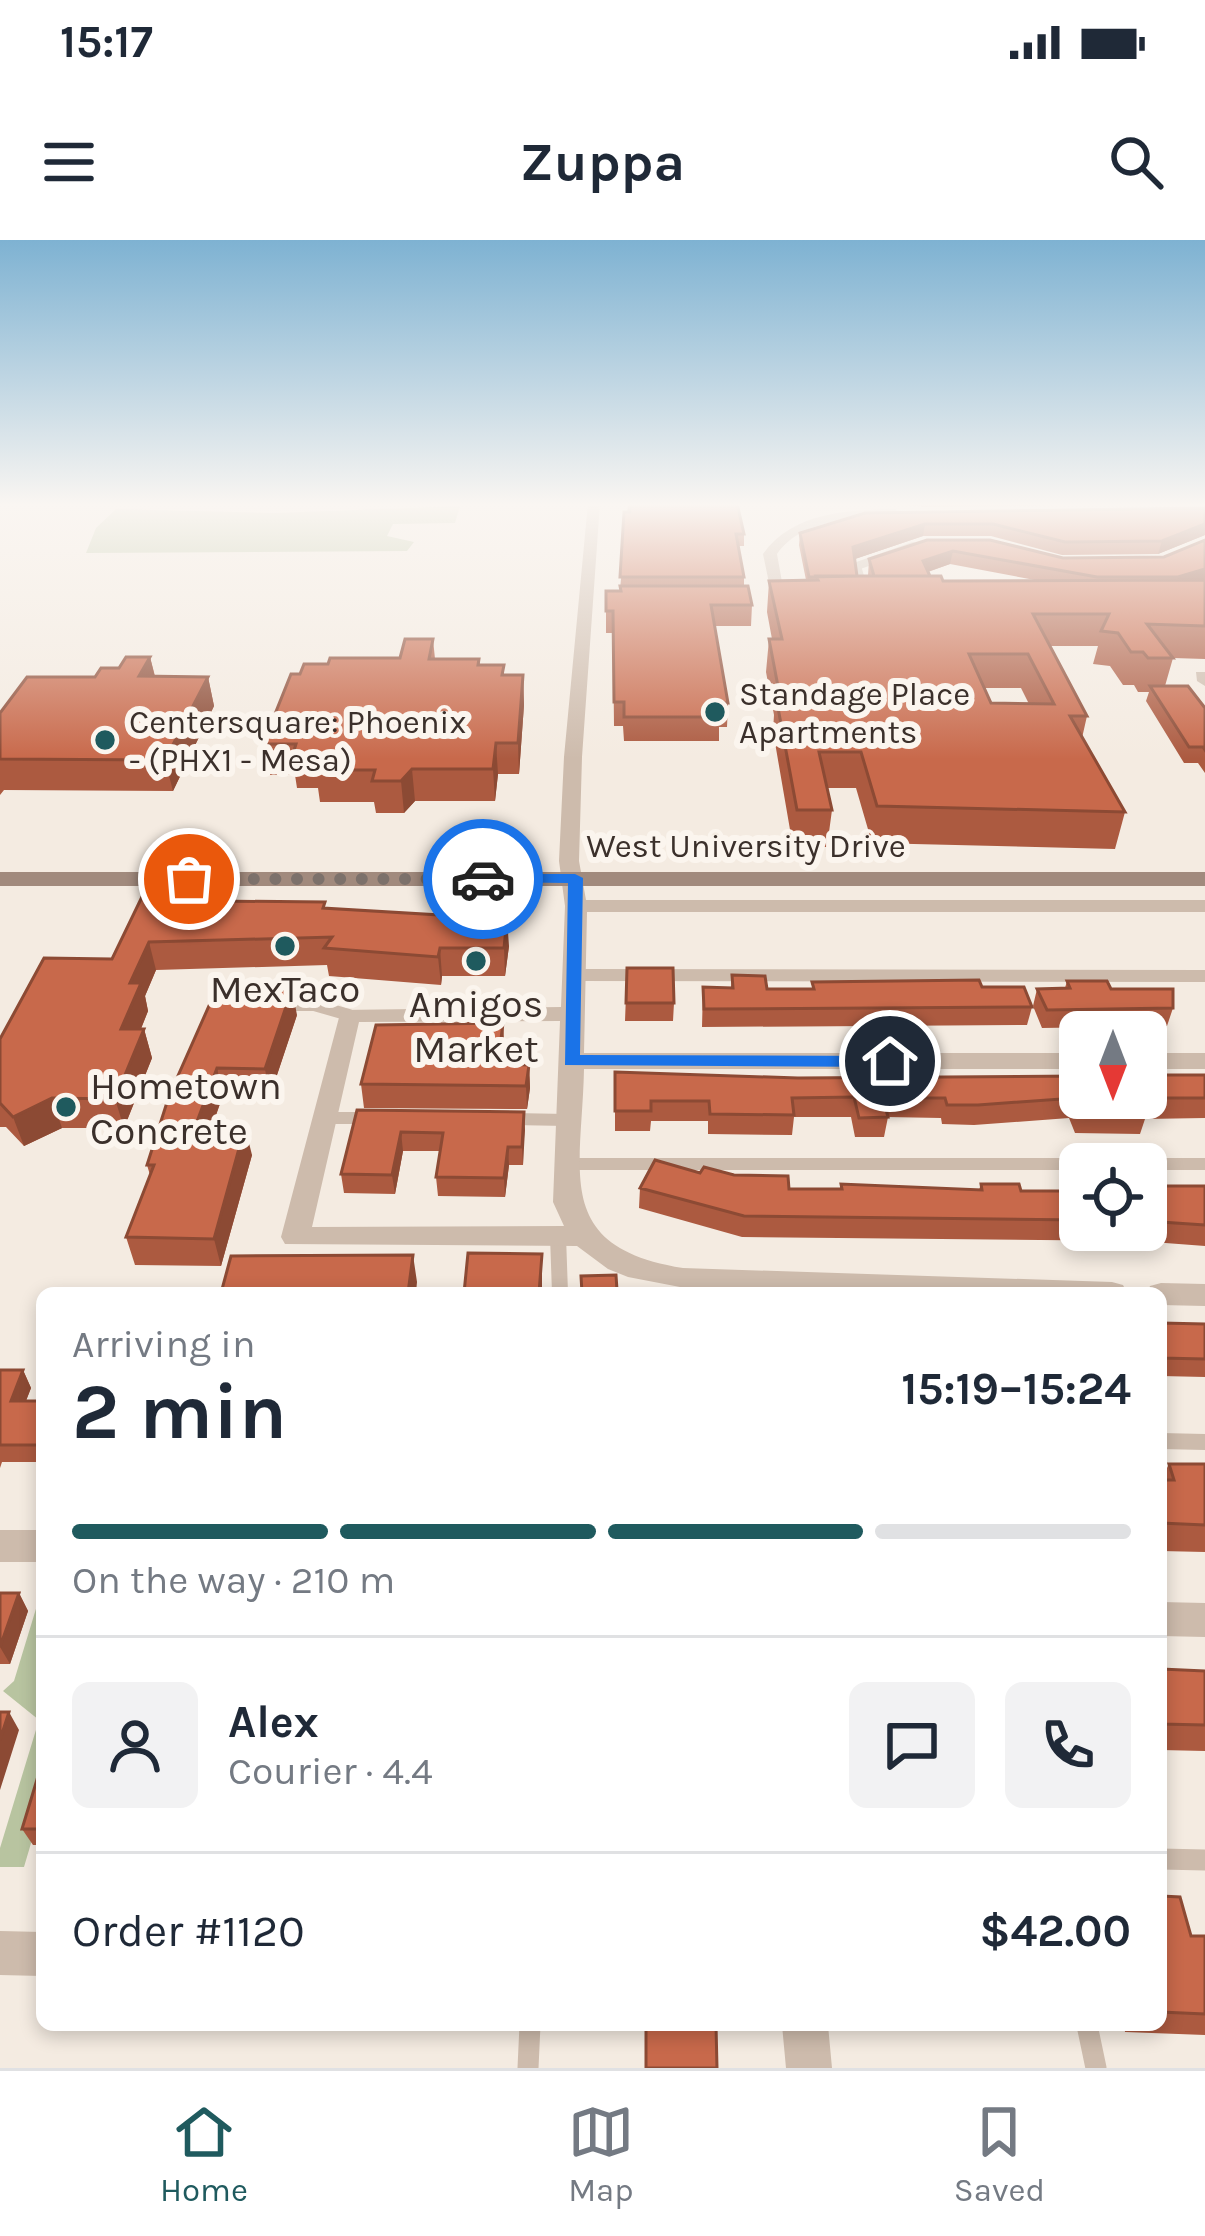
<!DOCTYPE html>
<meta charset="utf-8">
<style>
:root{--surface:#fff;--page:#f2f2f3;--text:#1f2937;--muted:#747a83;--line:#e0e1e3;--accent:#1f5a5e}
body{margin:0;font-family:Karla,sans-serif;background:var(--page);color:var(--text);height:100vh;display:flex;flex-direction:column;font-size:45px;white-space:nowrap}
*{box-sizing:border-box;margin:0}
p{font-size:39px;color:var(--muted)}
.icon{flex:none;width:66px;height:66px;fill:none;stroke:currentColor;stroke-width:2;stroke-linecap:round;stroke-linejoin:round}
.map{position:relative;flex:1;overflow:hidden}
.side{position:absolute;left:36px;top:1047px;width:1131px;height:744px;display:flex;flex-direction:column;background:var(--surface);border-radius:18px;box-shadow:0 6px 18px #0003}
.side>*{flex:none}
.needle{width:78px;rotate:180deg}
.controls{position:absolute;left:1059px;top:771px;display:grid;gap:24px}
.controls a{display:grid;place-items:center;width:108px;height:108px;border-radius:18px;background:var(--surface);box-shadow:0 6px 18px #0003;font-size:60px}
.pin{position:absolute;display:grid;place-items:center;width:102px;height:102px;color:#fff;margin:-51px;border:6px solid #fff;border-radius:50%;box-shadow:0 3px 12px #0007}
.courier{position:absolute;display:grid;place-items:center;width:120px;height:120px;margin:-60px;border:9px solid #1a73e8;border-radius:50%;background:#fff;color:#222;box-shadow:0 3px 15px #0007}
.head em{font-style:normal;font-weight:700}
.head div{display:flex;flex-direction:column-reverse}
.head{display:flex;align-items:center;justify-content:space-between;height:204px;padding:0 36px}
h1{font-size:78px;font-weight:700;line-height:90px}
.bar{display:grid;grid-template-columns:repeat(4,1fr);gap:18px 12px;align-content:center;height:144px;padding:0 36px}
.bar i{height:15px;border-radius:9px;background:var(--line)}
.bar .active{background:var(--accent)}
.bar p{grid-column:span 4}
.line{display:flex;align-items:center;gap:30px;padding:0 36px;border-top:3px solid var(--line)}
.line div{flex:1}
.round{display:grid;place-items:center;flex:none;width:126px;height:126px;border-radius:18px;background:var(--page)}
.status{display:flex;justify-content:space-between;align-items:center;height:84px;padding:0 60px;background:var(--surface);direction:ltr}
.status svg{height:33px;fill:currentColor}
header{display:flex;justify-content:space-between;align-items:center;height:156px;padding:0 36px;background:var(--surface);font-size:54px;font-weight:700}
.tab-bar{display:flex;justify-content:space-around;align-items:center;height:168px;border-top:3px solid var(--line);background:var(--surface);font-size:33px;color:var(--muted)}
.tab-bar a{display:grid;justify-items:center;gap:6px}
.tab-bar .active{color:var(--accent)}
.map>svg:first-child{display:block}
</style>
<div class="status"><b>15:17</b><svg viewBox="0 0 49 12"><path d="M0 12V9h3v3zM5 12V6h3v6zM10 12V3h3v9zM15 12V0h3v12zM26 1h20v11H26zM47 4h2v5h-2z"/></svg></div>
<header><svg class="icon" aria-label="menu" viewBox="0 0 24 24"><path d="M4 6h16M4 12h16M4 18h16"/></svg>Zuppa<svg class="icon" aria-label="search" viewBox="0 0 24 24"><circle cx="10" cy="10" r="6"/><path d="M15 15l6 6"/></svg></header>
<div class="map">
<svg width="1205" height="1828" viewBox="0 0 1205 1828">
<rect width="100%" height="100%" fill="#f4ebe1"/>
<!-- green -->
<path fill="#b8c4a0" d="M460 266 455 283 393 284 387 296 414 302 407 311 86 313 96 288 116 269 275 273Z
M42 1349V1566L24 1627H0V1608L39 1480 3 1451 14 1441Z"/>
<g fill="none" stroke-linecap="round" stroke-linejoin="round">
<!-- lane-far3 -->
<path stroke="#cdbbac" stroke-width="8" d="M864 350 857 326 913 306"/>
<!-- lane-far2 -->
<path stroke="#cdbbac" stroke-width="12" d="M574 735 1205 736
M277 765H314L349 775
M323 878H370
M512 879 567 880
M564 924H1205"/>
<!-- lane-far1 -->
<path stroke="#cdbbac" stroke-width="16" d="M558 996 560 1053
M1161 1201 1205 1202"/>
<!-- lane -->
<path stroke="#cdbbac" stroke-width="21" d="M1161 1619 1205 1620
M1087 1785 1096 1828
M528 1828 530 1785"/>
<!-- street -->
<path fill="#cdbbac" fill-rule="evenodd" d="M588 263H600L582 517 579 621 586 660H1205V672H587L584 813H1080V829H584C582 933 552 1007 683 1028L1112 1042 1123 1045 1127 1053 706 1052 628 1037 608 1029 577 1006 285 1004 281 997 341 770 561 767 565 666 559 621 564 517ZM560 781 553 962 564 986 312 987 359 782Z
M895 269 900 276C857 281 805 275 777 314L785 359 773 362 763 314C793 272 847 270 895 269Z
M1196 432H1205V446L1197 441Z
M1146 813H1205V829H1146Z
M1161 1043 1205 1044V1066L1161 1065V1053H1147L1150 1046Z
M0 1290H42V1322H0Z
M1161 1362 1205 1363V1397L1161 1396Z
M0 1691 42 1692V1736L0 1735Z
M782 1785H828L832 1828H786Z"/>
<!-- secondary -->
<path fill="#a18a7d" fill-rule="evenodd" d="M0 632H1205V646H0Z"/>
</g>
<!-- wall -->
<path fill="#ac5a40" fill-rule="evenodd" d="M628 263H774L738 265 744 294V306H738L744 337V346L752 365 751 386H715L728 463 727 487H719V501H624L623 486H614L613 393H606V351L620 350Z
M794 263H1205V264L921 267V266Z
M1205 268V295L1158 314 1062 315 991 296H923L855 319 857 336H868L869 319 927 300 1063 318 1164 317 1205 300V419L1173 418 1165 446 1205 468V533L1198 523H1184L1146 461 1149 452H1138L1134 445H1123L1110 426 1093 424 1098 406H1050L1087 476 1082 498 1125 572 1115 609 872 603 856 548H827L832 570 827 607H793L773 491 774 475 766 432 769 399H772L767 372 769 341 806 340 799 305 800 293 865 273ZM950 324 1040 341H943L930 336 928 332ZM984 448H1021L1029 464 991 463Z
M433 399 435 419H479L480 425H504V435H523L524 465 519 534H498L495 561H415L404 573H376L374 562H320L318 548H297L295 535H269L263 504 300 434 328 424 400 418Z
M150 417 155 436 208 437 214 466 173 551 4 550 0 555V473Z
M190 651H218L220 661 326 669 509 706 505 736H442L441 745 329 736 327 725 156 730 145 756 148 771 141 789H144L152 818 124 888H62L24 906 6 887H0V799L112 719Z
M627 728 674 763 673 781H625Z
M732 735 767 749H812V742L982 747 1032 767 1027 785 702 787 703 747 731 748Z
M1067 741 1111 749 1173 768 1167 786 1042 788 1033 766 1037 749 1065 748Z
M297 775 270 856 223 855 212 887 252 915 221 1026 135 1025 126 997 150 935 147 925 169 856Z
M503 783 504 806 502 824 529 825 530 848 527 869 364 868 361 844Z
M615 832 798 838 1205 835V878L1145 879 1140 894 1075 893 1069 878 974 885 942 884 941 878 888 877 884 897H855L851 877H794L792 895 708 894V881H651L650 891H615Z
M357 870 524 872 523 925H509L505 957 438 956 436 937 440 911H403L395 954 344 953 341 934Z
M700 933 789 949H840L841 944 979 950 981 944 1021 951H1070L1075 934H1080V990H1146V946H1205V1006L1139 1001 742 997 639 968 640 948Z
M1161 1083 1205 1084V1137L1161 1136Z
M0 1130H23L31 1148 26 1161H42V1222H2L0 1228Z
M1169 1224H1205V1312L1161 1311V1240Z
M0 1353H19L28 1371 10 1424H0Z
M1161 1429 1205 1431V1511L1161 1510Z
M42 1523V1605H33L22 1589Z
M1161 1656 1191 1696H1205V1795L1125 1792 1124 1785H1161Z
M959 1785H1068L1066 1788Z"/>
<!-- shaded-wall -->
<path fill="#8c4a34" d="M925 284 923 296 852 320 853 307Z
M1205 284V295L1158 314 1162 301Z
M953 311 950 324 921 334 923 321Z
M1205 329V340L1175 350 1178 337Z
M150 417 157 446 139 436Z
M523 435 524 465 519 534 518 503Z
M208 437 214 466 173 551 165 520Z
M496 503 498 534 495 561 493 529Z
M412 529 415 561 404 573 401 541Z
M187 637 193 664 180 651Z
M507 679 509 706 505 736 504 708Z
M149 702 156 730 145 756 148 771 129 818 121 789 130 743Z
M440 708 442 736 441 745 438 717Z
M292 749 297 775 270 856 265 829Z
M503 783 504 806 499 848 498 824Z
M144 789 152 818 124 888 115 859Z
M529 825 530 848 527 869 526 846Z
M217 828 223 855 202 914 195 887Z
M52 858 62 888 24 906 13 877Z
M1158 858 1151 878 1145 879 1147 874 1141 861Z
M524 872 525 890 523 925 522 907Z
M245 887 252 915 221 1026 214 999Z
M401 892 403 911 395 954 392 935Z
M508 907 509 925 505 957 504 938Z
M542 1014V1053H539Z
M413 1015 417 1042 416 1053H408Z
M23 1130 31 1148 19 1178 11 1161Z
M19 1353 28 1371 10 1424 0 1407Z
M9 1472 19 1490 0 1550V1500Z"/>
<!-- building -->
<path fill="#c8694b" stroke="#8c4a34" stroke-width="3" fill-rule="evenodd" d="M629 263H737L744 294H736L744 337H620L624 272H630Z
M1205 268V284L1162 301 1065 302 993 284H925L853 307 857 336 809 337 800 293 865 273Z
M927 300H990L1063 318 1164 317 1205 300V329L1178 337H1097L953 311 923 321 930 336H874L869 319Z
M816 336H941L943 341 1205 340V386L1147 384 1173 418H1148L1143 412H1131L1118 393 1101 391 1109 374H1033L1087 476H1070L1125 572 877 566 861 512H819L832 570H797L776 457H780L769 399H782L769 341 818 340ZM969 414H1028L1054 464 991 463Z
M620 346H748L752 365H711L728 463H718L720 477H624V462H614L613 371H606V351H621Z
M405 399H433L429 419H479L478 425H504L502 435H523L518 503H496L493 529H412L401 541H372L375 530H316L320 517H292L296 504H263L291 434H300L304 424H328L330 418H400Z
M126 417H150L139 436 208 437 165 520 0 519V473L27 437H95L101 428H119Z
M1150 446H1188L1205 468V510L1203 507H1189Z
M152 636 187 637 180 651H218L214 661 325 662 323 668 507 679 504 708H440L438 717 324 708 332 697 149 702 130 743H141L121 789H144L115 859 52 858 13 877 0 863V799L44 718 112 719Z
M627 728H673L674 763H626Z
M732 735 765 736 767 749H814L812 742 979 740 982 747H1024L1032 767 704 769 703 747 733 748Z
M1067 741H1107L1111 749H1173V768L1047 770 1037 749 1070 748Z
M292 749 265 829 217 828 195 887H245L214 999 126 997 154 925H147L169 856 216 750Z
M503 783 498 824 529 825 526 846 361 844 376 785Z
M615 832 798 838 1080 836V858H1146V835H1205V858H1158L1141 861 1147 874 1081 873 1075 858 978 865H947L945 858H883L888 877 859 878 854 857 792 858 794 875 710 874 709 861H651V871H615Z
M357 870 524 872 522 907H508L504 938 436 937 443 893 401 892 392 935 341 934Z
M655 920 700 933 704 927 734 935 788 936 789 949H842L841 944 982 950 981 944H1019L1021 951H1080V980L744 976 640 948Z
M1146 946H1205V985L1146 981Z
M468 1013 542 1014 539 1053H464Z
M413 1015 408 1053H221L231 1016Z
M616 1035 617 1050 665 1049 666 1053H582L581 1036Z
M1161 1083 1205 1084V1119L1161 1118Z
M0 1130H23L11 1161H42V1205H0Z
M1169 1224H1205V1285L1161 1283V1240H1174Z
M0 1353H19L0 1407Z
M1161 1429 1205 1431V1485L1161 1484Z
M0 1472H9L0 1500Z
M42 1523V1589H22Z
M1161 1656 1180 1657 1191 1696H1205V1774L1161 1772Z
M646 1785H716L717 1828H646Z"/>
<!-- sky -->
<linearGradient id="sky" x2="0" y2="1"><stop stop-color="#7eb2d2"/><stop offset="0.51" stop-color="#faf6f2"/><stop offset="1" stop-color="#faf6f2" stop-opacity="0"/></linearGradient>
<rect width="1205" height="519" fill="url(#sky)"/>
<!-- route -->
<path fill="#1a73e8" d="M483 634H575L583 638 580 815 890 816 899 821 890 827 565 825 568 643 477 642Z"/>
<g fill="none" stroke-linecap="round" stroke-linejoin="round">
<!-- done -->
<path stroke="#7c716b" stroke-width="12" stroke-dasharray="0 21.6" d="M189 639H483"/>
</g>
<!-- markers -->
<g fill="#1f5a5e" stroke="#fbf5ee" stroke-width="4.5">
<circle cx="715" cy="472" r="12"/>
<circle cx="105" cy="500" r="12"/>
<circle cx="285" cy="706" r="12"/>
<circle cx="476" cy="721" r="12"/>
<circle cx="66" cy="867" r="12"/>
</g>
<g text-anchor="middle" stroke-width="12" stroke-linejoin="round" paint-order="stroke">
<!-- far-poi labels -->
<g font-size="33" fill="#3b302b" stroke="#fbf5ee" text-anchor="start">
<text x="739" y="465">Standage Place<tspan x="739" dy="38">Apartments</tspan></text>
<text x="129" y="493">Centersquare: Phoenix<tspan x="129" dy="38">- (PHX1 - Mesa)</tspan></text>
</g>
<!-- far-street labels -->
<g font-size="33" fill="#3b302b" stroke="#fbf5ee">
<text x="746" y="617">West University Drive</text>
</g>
<!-- poi labels -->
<g font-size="39" fill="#3b302b" stroke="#fbf5ee">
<text x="285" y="762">MexTaco</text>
<text x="476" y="777">Amigos<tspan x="476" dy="45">Market</tspan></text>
<text x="90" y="859" text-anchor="start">Hometown<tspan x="90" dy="45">Concrete</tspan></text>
</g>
</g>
</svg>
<div class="controls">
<a><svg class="needle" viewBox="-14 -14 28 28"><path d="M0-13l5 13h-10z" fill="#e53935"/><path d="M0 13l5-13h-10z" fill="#747a83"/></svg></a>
<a><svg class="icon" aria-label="locate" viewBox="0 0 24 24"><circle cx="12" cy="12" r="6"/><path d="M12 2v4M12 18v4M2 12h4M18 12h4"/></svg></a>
</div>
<div class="pin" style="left:189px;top:639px;background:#ea580c"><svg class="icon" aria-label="bag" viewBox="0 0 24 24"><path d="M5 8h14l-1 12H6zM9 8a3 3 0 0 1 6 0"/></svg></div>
<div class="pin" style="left:890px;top:821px;background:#1f2937"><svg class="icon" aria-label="home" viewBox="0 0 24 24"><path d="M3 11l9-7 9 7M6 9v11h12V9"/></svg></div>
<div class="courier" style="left:483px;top:639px"><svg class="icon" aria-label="car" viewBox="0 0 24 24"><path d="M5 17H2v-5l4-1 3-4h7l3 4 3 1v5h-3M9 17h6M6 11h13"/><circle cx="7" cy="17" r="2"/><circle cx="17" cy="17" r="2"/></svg></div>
<section class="side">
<div class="head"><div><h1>2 min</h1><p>Arriving in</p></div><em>15:19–15:24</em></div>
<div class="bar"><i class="active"></i><i class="active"></i><i class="active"></i><i></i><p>On the way · 210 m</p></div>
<div class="line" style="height:216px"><a class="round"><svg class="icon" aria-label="person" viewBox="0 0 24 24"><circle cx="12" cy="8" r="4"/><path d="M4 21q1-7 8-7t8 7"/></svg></a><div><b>Alex</b><p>Courier · 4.4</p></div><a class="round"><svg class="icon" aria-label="chat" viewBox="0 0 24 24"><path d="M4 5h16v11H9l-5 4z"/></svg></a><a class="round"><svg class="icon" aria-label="phone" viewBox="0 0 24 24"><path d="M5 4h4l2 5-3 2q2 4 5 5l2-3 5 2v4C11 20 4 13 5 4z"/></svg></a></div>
<div class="line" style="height:156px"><div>Order #1120</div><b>$42.00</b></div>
</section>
</div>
<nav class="tab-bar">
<a class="active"><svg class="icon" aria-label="home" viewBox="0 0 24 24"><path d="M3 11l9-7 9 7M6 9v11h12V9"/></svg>Home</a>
<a><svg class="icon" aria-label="map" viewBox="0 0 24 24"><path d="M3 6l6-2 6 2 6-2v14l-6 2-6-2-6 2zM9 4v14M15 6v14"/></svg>Map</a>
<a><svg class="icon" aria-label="saved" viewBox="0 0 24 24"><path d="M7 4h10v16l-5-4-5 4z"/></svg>Saved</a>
</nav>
